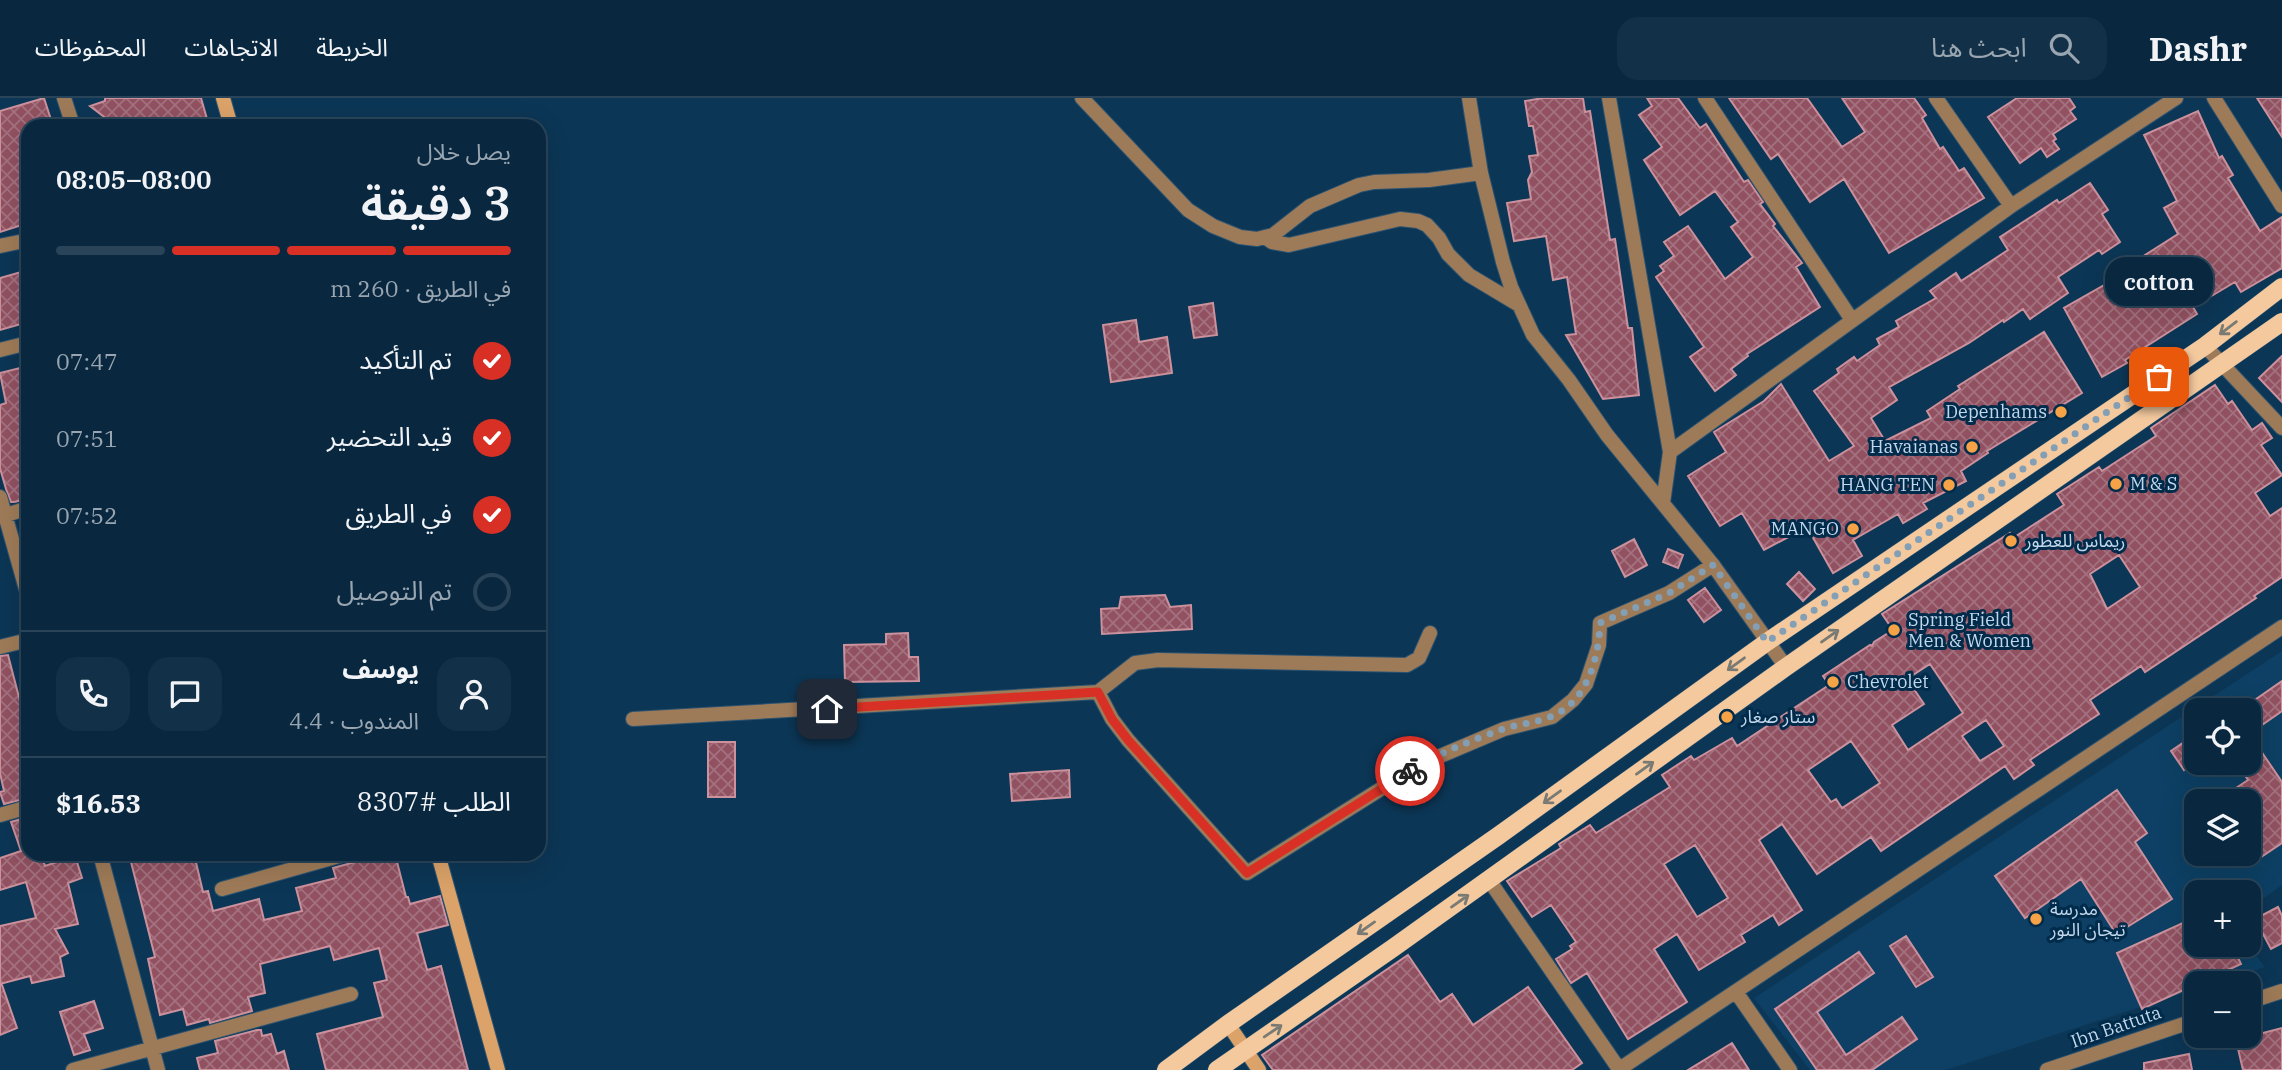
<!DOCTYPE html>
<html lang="ar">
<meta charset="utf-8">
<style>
:root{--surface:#092840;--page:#123047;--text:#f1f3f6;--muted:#99a6b1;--line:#294459;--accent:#d93025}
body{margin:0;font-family:"IBM Plex Serif","Noto Sans Arabic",serif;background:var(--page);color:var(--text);direction:rtl;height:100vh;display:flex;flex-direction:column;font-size:26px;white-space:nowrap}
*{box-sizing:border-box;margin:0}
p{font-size:23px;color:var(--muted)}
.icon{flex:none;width:38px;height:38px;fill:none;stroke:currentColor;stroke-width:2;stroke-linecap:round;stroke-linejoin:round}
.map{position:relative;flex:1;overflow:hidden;direction:ltr}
.side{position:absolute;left:21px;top:21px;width:525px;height:742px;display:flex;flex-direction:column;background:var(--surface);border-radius:21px;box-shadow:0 7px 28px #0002,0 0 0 2px var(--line);direction:rtl}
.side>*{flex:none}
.controls{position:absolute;left:2184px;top:600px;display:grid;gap:14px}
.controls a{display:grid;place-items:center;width:77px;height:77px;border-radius:14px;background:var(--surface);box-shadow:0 7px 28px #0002,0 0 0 2px var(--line);font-size:35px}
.pin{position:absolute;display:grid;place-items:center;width:60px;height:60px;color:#fff;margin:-30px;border-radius:14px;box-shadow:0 4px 10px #0006}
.courier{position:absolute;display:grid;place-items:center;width:70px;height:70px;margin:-35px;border:5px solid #d93025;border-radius:50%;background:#fff;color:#222;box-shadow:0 2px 9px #0007}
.bubble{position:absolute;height:49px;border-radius:21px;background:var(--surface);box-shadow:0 7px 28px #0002,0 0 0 2px var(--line);font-size:23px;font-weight:600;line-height:49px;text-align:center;direction:rtl}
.summary em{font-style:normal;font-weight:600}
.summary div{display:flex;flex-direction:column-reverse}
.summary{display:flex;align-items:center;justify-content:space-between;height:119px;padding:0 35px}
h1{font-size:46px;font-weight:600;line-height:52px}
.bar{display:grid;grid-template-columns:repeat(4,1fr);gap:10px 7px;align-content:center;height:84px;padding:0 35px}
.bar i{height:9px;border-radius:5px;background:var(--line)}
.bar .active{background:var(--accent)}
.bar p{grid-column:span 4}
.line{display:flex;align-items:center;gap:18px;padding:0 35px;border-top:2px solid var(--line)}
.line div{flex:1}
.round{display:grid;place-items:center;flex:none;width:74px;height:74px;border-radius:21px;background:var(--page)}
ol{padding:0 35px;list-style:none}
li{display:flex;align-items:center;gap:21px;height:77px}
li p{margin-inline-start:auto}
li .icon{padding:7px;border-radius:50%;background:var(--accent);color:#fff;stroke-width:4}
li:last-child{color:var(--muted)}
li i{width:38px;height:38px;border:4px solid var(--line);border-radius:50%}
header{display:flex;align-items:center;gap:42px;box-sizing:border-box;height:98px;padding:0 35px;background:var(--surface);border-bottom:2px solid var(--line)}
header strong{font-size:33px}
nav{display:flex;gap:38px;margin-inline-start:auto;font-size:24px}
.search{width:490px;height:63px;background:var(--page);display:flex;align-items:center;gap:18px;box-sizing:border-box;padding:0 24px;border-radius:21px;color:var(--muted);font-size:26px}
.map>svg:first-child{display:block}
</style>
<header>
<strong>Dashr</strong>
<div class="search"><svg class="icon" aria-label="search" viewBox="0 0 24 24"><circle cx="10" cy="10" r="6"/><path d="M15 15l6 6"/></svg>ابحث هنا</div>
<nav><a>الخريطة</a><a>الاتجاهات</a><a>المحفوظات</a></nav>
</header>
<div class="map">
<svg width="2282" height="972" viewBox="0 0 2282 972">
<defs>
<pattern id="building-cross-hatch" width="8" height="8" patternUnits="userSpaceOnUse" patternTransform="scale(1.75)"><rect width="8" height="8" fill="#915160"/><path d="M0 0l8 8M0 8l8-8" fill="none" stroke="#a3717f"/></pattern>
</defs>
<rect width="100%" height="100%" fill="#0c3655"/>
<!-- built -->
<path fill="#0d4064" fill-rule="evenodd" d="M2282 553V787L2249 811V794H2196V847H2248L2265 869 2215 885 2196 886V891L1946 972H1810L1754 900ZM2196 612H2249V665H2196ZM2196 704H2249V756H2196Z"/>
<!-- building -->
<path fill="url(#building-cross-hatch)" stroke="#cb919c" stroke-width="2" fill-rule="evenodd" d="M44 0 53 28H28V125L0 134V13Z
M105 0H201L209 28H116L90 8 105 3Z
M1543 0H1583L1585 14 1590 13 1610 142 1615 141 1628 230H1632L1639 297 1603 301 1566 237 1576 236 1567 179 1553 182 1546 138 1514 143 1507 105 1531 101 1528 82 1532 74 1529 58 1538 57 1533 28H1529L1525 3Z
M1647 0H1678L1700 30 1706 26 1744 84 1748 82 1763 104 1760 106 1775 126 1773 128 1802 165 1796 169 1820 209 1747 256 1748 258 1731 271 1736 277 1715 293 1690 259 1704 249 1656 179 1664 173 1660 168 1674 158 1664 144 1688 128 1725 181 1753 159 1731 129 1738 124 1715 93 1680 117 1644 62 1662 49 1639 17 1652 8Z
M1729 0H1807L1842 49 1865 34 1842 0H1914L1926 17 1922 20 1940 51 1943 49 1959 73 1964 70 1984 100 1889 155 1844 81 1810 104 1778 56 1771 61Z
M2017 0H2069L2075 9 2070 13 2076 21 2053 36 2056 41 2053 43 2059 51 2047 59 2041 50 2020 65 1988 19Z
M2257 0H2282V39Z
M2198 13 2219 60 2222 58 2233 77 2228 80 2260 133 2282 119V170L2241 194 2235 184 2193 209 2197 216 2125 262 2127 265 2102 279 2064 210 2134 170 2131 166 2178 136 2164 110 2177 103 2144 37Z
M2090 85 2108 112 2102 116 2120 144 2102 156 2099 152 2058 179 2068 195 2030 221 2023 211 2004 224 2003 222 1969 245 1889 289 1897 302 1871 320 1885 343 1931 320 1927 313 1960 291 1958 288 2044 234 2082 295 1987 353 1988 355 1961 373 1966 383 1923 405 1927 411 1903 425 1898 416 1853 442 1862 458 1833 475 1807 429 1764 452 1742 415 1720 428 1688 378 1726 354 1714 334 1764 303 1781 286 1829 363 1854 348 1814 293 1839 275 1837 271 1854 259 1857 263 1880 247 1877 241 1899 229 1896 223 1936 200 1930 193 1956 175 1961 183 2008 152 2000 139 2057 102 2059 105Z
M28 172V224L0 232V180Z
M1213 205 1217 237 1194 240 1189 209Z
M1136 222 1139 244 1167 239 1172 275 1111 284 1103 227Z
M2282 258V304L2259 280Z
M28 268V401L14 404H11L6 391 0 370V307L6 305 0 275Z
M2215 287 2228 306 2232 303 2252 332 2262 325 2272 340 2261 347 2282 377 2255 395 2270 418 2282 410V479L2254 498 2256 500 2145 574 2141 568 2090 602 2099 616 2030 662 2034 667 2014 681 2005 668 1881 753 1871 739 1817 776 1782 726 1759 742 1802 812 1779 827 1773 817 1741 837 1745 844 1699 872 1677 836 1654 851 1687 904 1628 941 1587 875 1571 885 1556 861 1572 851 1570 848 1576 844 1551 807 1532 819 1507 783 1561 750 1559 746 1590 727 1596 735 1670 689 1662 677 1691 658 1694 662 1732 640 1737 648 1829 587 1823 578 1870 547 1872 548 1874 544 1893 532 1882 516 2010 435 2013 440 2064 407 2057 396 2099 369 2102 373 2156 338 2151 330ZM2119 457 2140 489 2107 511 2090 476ZM1930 566 1963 615 1908 652 1892 627 1924 606 1907 581ZM1986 622 2004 648 1980 663 1962 638ZM1851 643 1880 685 1842 710 1836 701 1831 704 1808 672ZM1695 747 1728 800 1697 819 1664 766Z
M1634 441 1647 467 1625 479 1612 453Z
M1668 451 1683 457 1678 470 1663 464Z
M1799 474 1815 491 1803 503 1787 486Z
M1705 490 1721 512 1704 524 1688 502Z
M1165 497 1170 509 1191 507 1192 531 1102 536 1101 511 1119 510 1121 499Z
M908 535 909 559H918L919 583 845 584 844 547 886 546V536Z
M8 557 28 634V700L4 706 0 694 4 693 0 675V558Z
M2282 583V613L2249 636V606Z
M2196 636V664L2184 672 2171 653Z
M708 644H735V699H708Z
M2263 656 2282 684V745L2255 763 2249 754V704H2215L2248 682 2241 671Z
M1069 672 1070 699 1012 703 1010 676Z
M2117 692 2147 735 2135 744 2172 801 2116 836 2081 781 2025 820 1995 778Z
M28 719V756H41L45 768 75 758 82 780 68 785 78 826 55 831 68 855 60 859 64 878 32 885 30 878 0 886V828L36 820 26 784 0 792V760L21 753 11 724Z
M129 756H194L203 794 208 793 213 813 259 801 264 822 302 813 296 790 336 780 333 770 385 756H395L406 799H408L410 806 440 798 448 827 417 835 427 872 441 868 468 972H326L317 936 383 919 374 885 387 882 379 850 334 862 330 848 260 866 265 895 248 899 252 913 210 925 209 921 187 927 183 911 160 917 148 861 155 859Z
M2278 809 2282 818V845L2271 851 2255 821Z
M2196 819V847H2232L2241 866 2142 911 2117 855Z
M1906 838 1933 879 1916 889 1890 848Z
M1859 854 1874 875 1817 914 1846 957 1902 919 1917 941 1872 972H1817L1775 911Z
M1408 857 1440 904 1452 896 1473 927 1528 889 1582 965 1572 972H1273L1262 957Z
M0 887H2L17 930 0 937Z
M94 903 103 930 84 936 90 952 74 957 60 914Z
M2282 930V972H2243L2236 942Z
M257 932H261L262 938 271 936 277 956 284 953 289 972H200L197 960 218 955 215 943Z
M1732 945 1749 972H1688Z
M2189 956 2192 972H2144V965Z"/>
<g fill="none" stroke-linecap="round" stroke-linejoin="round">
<defs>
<path id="street" d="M64 0 73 28
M1082 0 1188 112 1213 128 1240 139 1257 141 1273 137 1310 108 1359 87 1374 84 1429 82 1481 75
M1469 0 1481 75 1503 164 1511 189 1533 237 1569 282 1607 337 1713 467 1786 569
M1609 0 1670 354
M1705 0 1852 222
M1936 0 2011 108
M2214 0 2282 108
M1265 139 1272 144 1289 147 1400 121 1418 123 1427 127 1439 140 1448 156 1469 177 1519 207
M0 148 19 144
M2205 248 2282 330
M0 252 28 245
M0 399 28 498
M1663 405 1670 354 2011 108 2176 0
M0 419 28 410
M1430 535 1419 560 1407 567 1158 562 1135 565 1098 594 1112 621 1128 642 1247 775 1419 667 1504 631 1552 619 1573 602 1586 586 1599 547 1600 525 1669 495 1713 467
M0 549 28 542
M633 621 1098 594
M0 717 28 709
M100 756 158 972
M1489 782 1619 971
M222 791 346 756
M1736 894 1790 972
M2249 904 2282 893
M73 972 351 896
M1618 972 2282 529
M2047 972 2196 922"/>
<path id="secondary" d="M223 0 231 28
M438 756 498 972
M1228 926 1259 972"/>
<path id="primary" d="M1166 972 1228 926 1498 738 1767 544 2205 248 2282 189
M1217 972 1393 850 1786 569 2282 224"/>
</defs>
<!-- street casing -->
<use href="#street" stroke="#2d5370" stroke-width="16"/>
<!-- secondary casing -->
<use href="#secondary" stroke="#2d5370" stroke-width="16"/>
<!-- primary casing -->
<use href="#primary" stroke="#2d5370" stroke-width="19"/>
<!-- street -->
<use href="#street" stroke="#9e7b58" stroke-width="14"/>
<!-- secondary -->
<use href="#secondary" stroke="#dba269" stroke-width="14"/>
<!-- primary -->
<use href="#primary" stroke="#f4c99e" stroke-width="18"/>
</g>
<!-- one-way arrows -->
<defs><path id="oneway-shaft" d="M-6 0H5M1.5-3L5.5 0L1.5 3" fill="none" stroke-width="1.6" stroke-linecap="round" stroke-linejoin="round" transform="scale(1.75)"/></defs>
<g stroke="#7a7a74">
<use href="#oneway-shaft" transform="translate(2228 230) rotate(143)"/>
<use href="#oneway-shaft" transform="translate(1830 538) rotate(-35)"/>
<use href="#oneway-shaft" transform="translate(1736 566) rotate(144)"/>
<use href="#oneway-shaft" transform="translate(1645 670) rotate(-36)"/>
<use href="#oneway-shaft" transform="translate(1552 699) rotate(144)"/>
<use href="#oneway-shaft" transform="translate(1460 803) rotate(-35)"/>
<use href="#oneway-shaft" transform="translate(1366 830) rotate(145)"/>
<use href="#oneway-shaft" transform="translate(1273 933) rotate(-34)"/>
</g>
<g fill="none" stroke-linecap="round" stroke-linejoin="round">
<!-- done -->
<path stroke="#829fb6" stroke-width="7" stroke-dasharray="0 12.6" d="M1410 673C1436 656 1473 642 1503 631 1518 626 1535 625 1550 619 1587 605 1599 560 1600 525L1669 495 1713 467 1767 544 2159 279"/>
<!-- route -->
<path stroke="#d93025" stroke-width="9" d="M827 611 1098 594 1112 621 1128 642 1247 775 1410 673"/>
</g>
<!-- markers -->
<g fill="#f5a346" stroke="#002b4a" stroke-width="2.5">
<circle cx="2061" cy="314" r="7"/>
<circle cx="1972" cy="349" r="7"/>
<circle cx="2116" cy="386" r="7"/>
<circle cx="1949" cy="387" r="7"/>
<circle cx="1853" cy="431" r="7"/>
<circle cx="2011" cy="443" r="7"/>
<circle cx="1894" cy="532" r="7"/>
<circle cx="1833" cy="584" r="7"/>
<circle cx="1727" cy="619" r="7"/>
<circle cx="2036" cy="821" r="7"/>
</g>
<g text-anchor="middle" stroke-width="6" stroke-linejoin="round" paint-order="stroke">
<!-- poi labels -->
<g font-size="18" fill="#c2d7eb" stroke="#002b4a" text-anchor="start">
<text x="2047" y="320" text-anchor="end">Depenhams</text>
<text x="1958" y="355" text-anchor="end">Havaianas</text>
<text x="2130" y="392">M &amp; S</text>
<text x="1935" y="393" text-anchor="end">HANG TEN</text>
<text x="1839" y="437" text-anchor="end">MANGO</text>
<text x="2025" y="449">ريماس للعطور</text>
<text x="1908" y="528">Spring Field<tspan x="1908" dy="21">Men &amp; Women</tspan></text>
<text x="1847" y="590">Chevrolet</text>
<text x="1741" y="625">ستار صغار</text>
<text x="2050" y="817">مدرسة<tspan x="2050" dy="21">تيجان النور</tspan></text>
</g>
<!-- street labels -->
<g font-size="18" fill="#c2d7eb" stroke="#002b4a">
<text transform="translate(2116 929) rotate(-19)" y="6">Ibn Battuta</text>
</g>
</g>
</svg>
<div class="controls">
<a><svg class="icon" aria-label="locate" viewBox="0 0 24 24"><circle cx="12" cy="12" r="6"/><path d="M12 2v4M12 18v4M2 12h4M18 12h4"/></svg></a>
<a><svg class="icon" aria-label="layers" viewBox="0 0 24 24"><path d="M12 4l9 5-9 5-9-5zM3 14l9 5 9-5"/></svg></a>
<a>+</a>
<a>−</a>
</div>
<div class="pin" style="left:2159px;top:279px;background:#ea580c"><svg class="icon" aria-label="bag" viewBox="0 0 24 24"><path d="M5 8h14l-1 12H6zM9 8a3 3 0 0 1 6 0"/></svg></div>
<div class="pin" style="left:827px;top:611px;background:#1f2937"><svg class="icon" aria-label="home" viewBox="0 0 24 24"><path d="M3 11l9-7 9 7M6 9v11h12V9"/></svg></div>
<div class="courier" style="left:1410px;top:673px"><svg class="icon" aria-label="bike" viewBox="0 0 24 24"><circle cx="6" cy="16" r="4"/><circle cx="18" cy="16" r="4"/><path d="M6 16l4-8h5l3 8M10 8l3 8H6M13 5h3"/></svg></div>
<div class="bubble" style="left:2105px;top:159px;width:108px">cotton</div>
<section class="side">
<div class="summary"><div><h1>3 دقيقة</h1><p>يصل خلال</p></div><em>08:00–08:05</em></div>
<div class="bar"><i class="active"></i><i class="active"></i><i class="active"></i><i></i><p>في الطريق · 260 m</p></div>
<ol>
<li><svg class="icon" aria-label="check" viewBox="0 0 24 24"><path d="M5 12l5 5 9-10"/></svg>تم التأكيد<p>07:47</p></li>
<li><svg class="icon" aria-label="check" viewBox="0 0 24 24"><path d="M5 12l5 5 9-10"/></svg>قيد التحضير<p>07:51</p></li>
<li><svg class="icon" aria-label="check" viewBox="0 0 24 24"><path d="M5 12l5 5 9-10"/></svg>في الطريق<p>07:52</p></li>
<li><i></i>تم التوصيل</li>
</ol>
<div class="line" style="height:126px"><a class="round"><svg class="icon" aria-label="person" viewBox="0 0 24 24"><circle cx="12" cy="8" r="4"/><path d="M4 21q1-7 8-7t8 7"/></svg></a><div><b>يوسف</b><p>المندوب · 4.4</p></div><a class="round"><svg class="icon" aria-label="chat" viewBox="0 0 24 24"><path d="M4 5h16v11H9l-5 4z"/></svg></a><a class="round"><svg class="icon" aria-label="phone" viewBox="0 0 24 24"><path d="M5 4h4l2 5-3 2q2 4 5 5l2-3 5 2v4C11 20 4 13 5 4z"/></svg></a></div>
<div class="line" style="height:91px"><div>الطلب #8307</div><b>$16.53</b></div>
</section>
</div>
